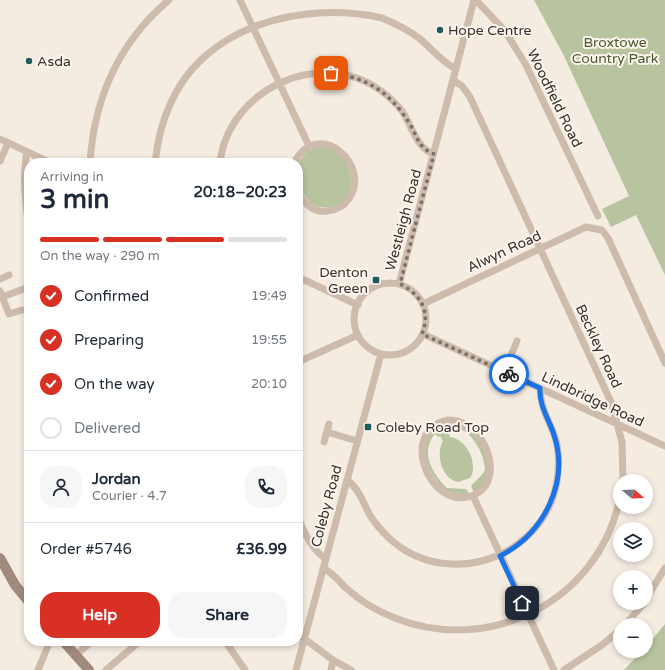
<!DOCTYPE html>
<meta charset="utf-8">
<style>
:root{--surface:#fff;--page:#f6f6f7;--text:#1f2937;--muted:#747a83;--line:#e0e1e3;--accent:#d93025}
body{margin:0;font-family:"Varela Round",sans-serif;background:var(--page);color:var(--text);height:100vh;display:flex;flex-direction:column;font-size:15px;white-space:nowrap}
*{box-sizing:border-box;margin:0}
p{font-size:13px;color:var(--muted)}
.icon{flex:none;width:22px;height:22px;fill:none;stroke:currentColor;stroke-width:2;stroke-linecap:round;stroke-linejoin:round}
.map{position:relative;flex:1;overflow:hidden}
.details{position:absolute;left:24px;top:158px;width:279px;height:488px;display:flex;flex-direction:column;background:var(--surface);border-radius:16px;box-shadow:0 2px 6px #0003}
.details>*{flex:none}
.needle{width:26px;rotate:109deg}
.tools{position:absolute;left:613px;top:474px;display:grid;gap:8px}
.tools a{display:grid;place-items:center;width:40px;height:40px;border-radius:50%;background:var(--surface);box-shadow:0 2px 6px #0003;font-size:20px}
.pin{position:absolute;display:grid;place-items:center;width:34px;height:34px;color:#fff;margin:-17px;border-radius:8px;box-shadow:0 2px 6px #0006}
.courier{position:absolute;display:grid;place-items:center;width:40px;height:40px;margin:-20px;border:3px solid #1a73e8;border-radius:50%;background:#fff;color:#222;box-shadow:0 1px 5px #0007}
.summary em{font-style:normal;font-weight:700}
.summary div{display:flex;flex-direction:column-reverse}
.summary{display:flex;align-items:center;justify-content:space-between;height:68px;padding:0 16px}
h1{font-size:26px;font-weight:700;line-height:30px}
.bar{display:grid;grid-template-columns:repeat(4,1fr);gap:6px 4px;align-content:center;height:48px;padding:0 16px}
.bar i{height:5px;border-radius:3px;background:var(--line)}
.bar .selected{background:var(--accent)}
.bar p{grid-column:span 4}
.line{display:flex;align-items:center;gap:10px;padding:0 16px;border-top:1px solid var(--line)}
.line div{flex:1}
.round{display:grid;place-items:center;flex:none;width:42px;height:42px;border-radius:16px;background:var(--page)}
ol{padding:0 16px;list-style:none}
li{display:flex;align-items:center;gap:12px;height:44px}
li p{margin-inline-start:auto}
li .icon{padding:4px;border-radius:50%;background:var(--accent);color:#fff;stroke-width:4}
li:last-child{color:var(--muted)}
li i{width:22px;height:22px;border:2px solid var(--line);border-radius:50%}
.cta{display:flex;gap:8px;margin-top:auto;padding:8px 16px}
.cta a{flex:1;height:46px;border-radius:16px;background:var(--accent);color:#fff;font-size:16px;font-weight:700;line-height:46px;text-align:center}
.cta a+a{background:var(--page);color:var(--text)}
.map>svg:first-child{display:block}
</style>
<div class="map">
<svg width="665" height="670" viewBox="0 0 665 670">
<rect width="100%" height="100%" fill="#f4ebe1"/>
<!-- green -->
<path fill="#b8c4a0" d="M534 0H665V275L636 215 611 227 602 209 629 196 564 56Z
M320 146C325 148 334 149 338 152 364 177 349 220 311 204L298 186V163L307 151Z
M446 423C467 423 485 441 488 462 488 469 486 477 485 484L474 493 471 486C475 481 481 477 484 472 489 463 470 419 447 430L450 437C467 439 479 464 470 478L458 482C442 479 435 454 443 441L440 436 438 437 435 434C419 453 433 474 447 488L466 489 470 495 446 493C433 477 419 460 428 438 431 430 439 425 446 423Z
M665 624V670H624L642 651H646V647Z"/>
<g fill="none" stroke-linecap="round" stroke-linejoin="round">
<!-- minor -->
<path stroke="#cdbbac" stroke-width="7" d="M240 0 309 146
M476 0 505 31 526 65 598 216
M454 81 462 86 470 97 611 402 622 442 623 481
M0 139 51 163
M27 152C22 176 25 202 29 226
M0 161 8 143
M90 163C94 99 119 42 169 0
M155 163C157 144 161 125 169 107 202 26 301 0 382 18 394 23 408 30 419 38 431 48 442 62 456 69
M220 163C228 90 319 47 380 90 388 96 396 103 402 111 412 126 416 147 433 154
M294 163C318 116 374 166 348 200 343 207 336 210 327 211 313 213 304 203 298 192
M298 277 358 305
M0 279 9 275
M354 319a36 36 0 1 1 72 0a36 36 0 1 1-72 0Z
M399 284 474 0
M0 291 9 314 22 310
M2 297 29 287
M423 304 586 227 602 230 608 238 665 363
M423 334 665 446
M298 362 358 335
M504 372 517 341
M29 396V407
M448 420C486 418 511 488 467 497 429 506 398 431 448 420Z
M327 432 357 441
M324 442 329 424
M347 480C360 489 363 504 371 517 379 529 389 539 400 547 463 590 554 548 558 471 559 459 558 445 554 434 548 419 540 406 540 388
M473 496 554 670
M298 518C305 533 311 549 326 559
M323 568C333 573 339 581 346 588 360 601 377 611 395 618 491 656 599 600 620 498
M646 599 665 568
M625 625 644 603
M298 634 333 660 351 670
M225 641 245 670
M76 655 92 641
M38 670 50 641
M106 670 140 641
M296 670 381 354
M331 670 333 660
M564 670 602 645 620 630"/>
<!-- secondary -->
<path stroke="#a18a7d" stroke-width="10" d="M0 558 15 585 29 602
M63 641 89 670"/>
</g>
<g fill="none" stroke-linecap="round" stroke-linejoin="round">
<!-- done -->
<path stroke="#7c716b" stroke-width="4" stroke-dasharray="0 7.2" d="M331 73C369 78 391 93 411 126 418 139 419 148 434 154L400 284C421 294 431 312 422 334L509 374"/>
<!-- route -->
<path stroke="#1a73e8" stroke-width="5" d="M509 374 540 388C539 406 549 419 554 435 570 483 543 534 500 556L522 603"/>
</g>
<!-- markers -->
<g fill="#1f5a5e" stroke="#fbf5ee" stroke-width="1.5">
<circle cx="440" cy="30" r="4"/>
<circle cx="29" cy="61" r="4"/>
<rect x="372" y="276" width="8" height="8" rx="2"/>
<rect x="364" y="423" width="8" height="8" rx="2"/>
</g>
<g text-anchor="middle" stroke-width="4" stroke-linejoin="round" paint-order="stroke">
<!-- poi labels -->
<g font-size="14" fill="#3b302b" stroke="#fbf5ee" text-anchor="start">
<text x="448" y="35">Hope Centre</text>
<text x="37" y="66">Asda</text>
<text x="368" y="277" text-anchor="end">Denton<tspan x="368" dy="16">Green</tspan></text>
<text x="376" y="432">Coleby Road Top</text>
</g>
<!-- park labels -->
<g font-size="14" fill="#4a5a2e" stroke="#fbf5ee">
<text x="615" y="47">Broxtowe<tspan x="615" dy="16">Country Park</tspan></text>
</g>
<!-- street labels -->
<g font-size="14" fill="#3b302b" stroke="#fbf5ee">
<text transform="translate(555 98) rotate(64)" y="5">Woodfield Road</text>
<text transform="translate(403 220) rotate(-75)" y="5">Westleigh Road</text>
<text transform="translate(504 251) rotate(-25)" y="5">Alwyn Road</text>
<text transform="translate(599 346) rotate(65)" y="5">Beckley Road</text>
<text transform="translate(593 399) rotate(25)" y="5">Lindbridge Road</text>
<text transform="translate(326 506) rotate(-75)" y="5">Coleby Road</text>
</g>
</g>
</svg>
<div class="tools">
<a><svg class="needle" viewBox="-14 -14 28 28"><path d="M0-13l5 13h-10z" fill="#e53935"/><path d="M0 13l5-13h-10z" fill="#747a83"/></svg></a>
<a><svg class="icon" aria-label="layers" viewBox="0 0 24 24"><path d="M12 4l9 5-9 5-9-5zM3 14l9 5 9-5"/></svg></a>
<a>+</a>
<a>−</a>
</div>
<div class="pin" style="left:331px;top:73px;background:#ea580c"><svg class="icon" aria-label="bag" viewBox="0 0 24 24"><path d="M5 8h14l-1 12H6zM9 8a3 3 0 0 1 6 0"/></svg></div>
<div class="pin" style="left:522px;top:603px;background:#1f2937"><svg class="icon" aria-label="home" viewBox="0 0 24 24"><path d="M3 11l9-7 9 7M6 9v11h12V9"/></svg></div>
<div class="courier" style="left:509px;top:374px"><svg class="icon" aria-label="bike" viewBox="0 0 24 24"><circle cx="6" cy="16" r="4"/><circle cx="18" cy="16" r="4"/><path d="M6 16l4-8h5l3 8M10 8l3 8H6M13 5h3"/></svg></div>
<section class="details">
<div class="summary"><div><h1>3 min</h1><p>Arriving in</p></div><em>20:18–20:23</em></div>
<div class="bar"><i class="selected"></i><i class="selected"></i><i class="selected"></i><i></i><p>On the way · 290 m</p></div>
<ol>
<li><svg class="icon" aria-label="check" viewBox="0 0 24 24"><path d="M5 12l5 5 9-10"/></svg>Confirmed<p>19:49</p></li>
<li><svg class="icon" aria-label="check" viewBox="0 0 24 24"><path d="M5 12l5 5 9-10"/></svg>Preparing<p>19:55</p></li>
<li><svg class="icon" aria-label="check" viewBox="0 0 24 24"><path d="M5 12l5 5 9-10"/></svg>On the way<p>20:10</p></li>
<li><i></i>Delivered</li>
</ol>
<div class="line" style="height:72px"><a class="round"><svg class="icon" aria-label="person" viewBox="0 0 24 24"><circle cx="12" cy="8" r="4"/><path d="M4 21q1-7 8-7t8 7"/></svg></a><div><b>Jordan</b><p>Courier · 4.7</p></div><a class="round"><svg class="icon" aria-label="phone" viewBox="0 0 24 24"><path d="M5 4h4l2 5-3 2q2 4 5 5l2-3 5 2v4C11 20 4 13 5 4z"/></svg></a></div>
<div class="line" style="height:52px"><div>Order #5746</div><b>£36.99</b></div>
<div class="cta"><a>Help</a><a>Share</a></div>
</section>
</div>
